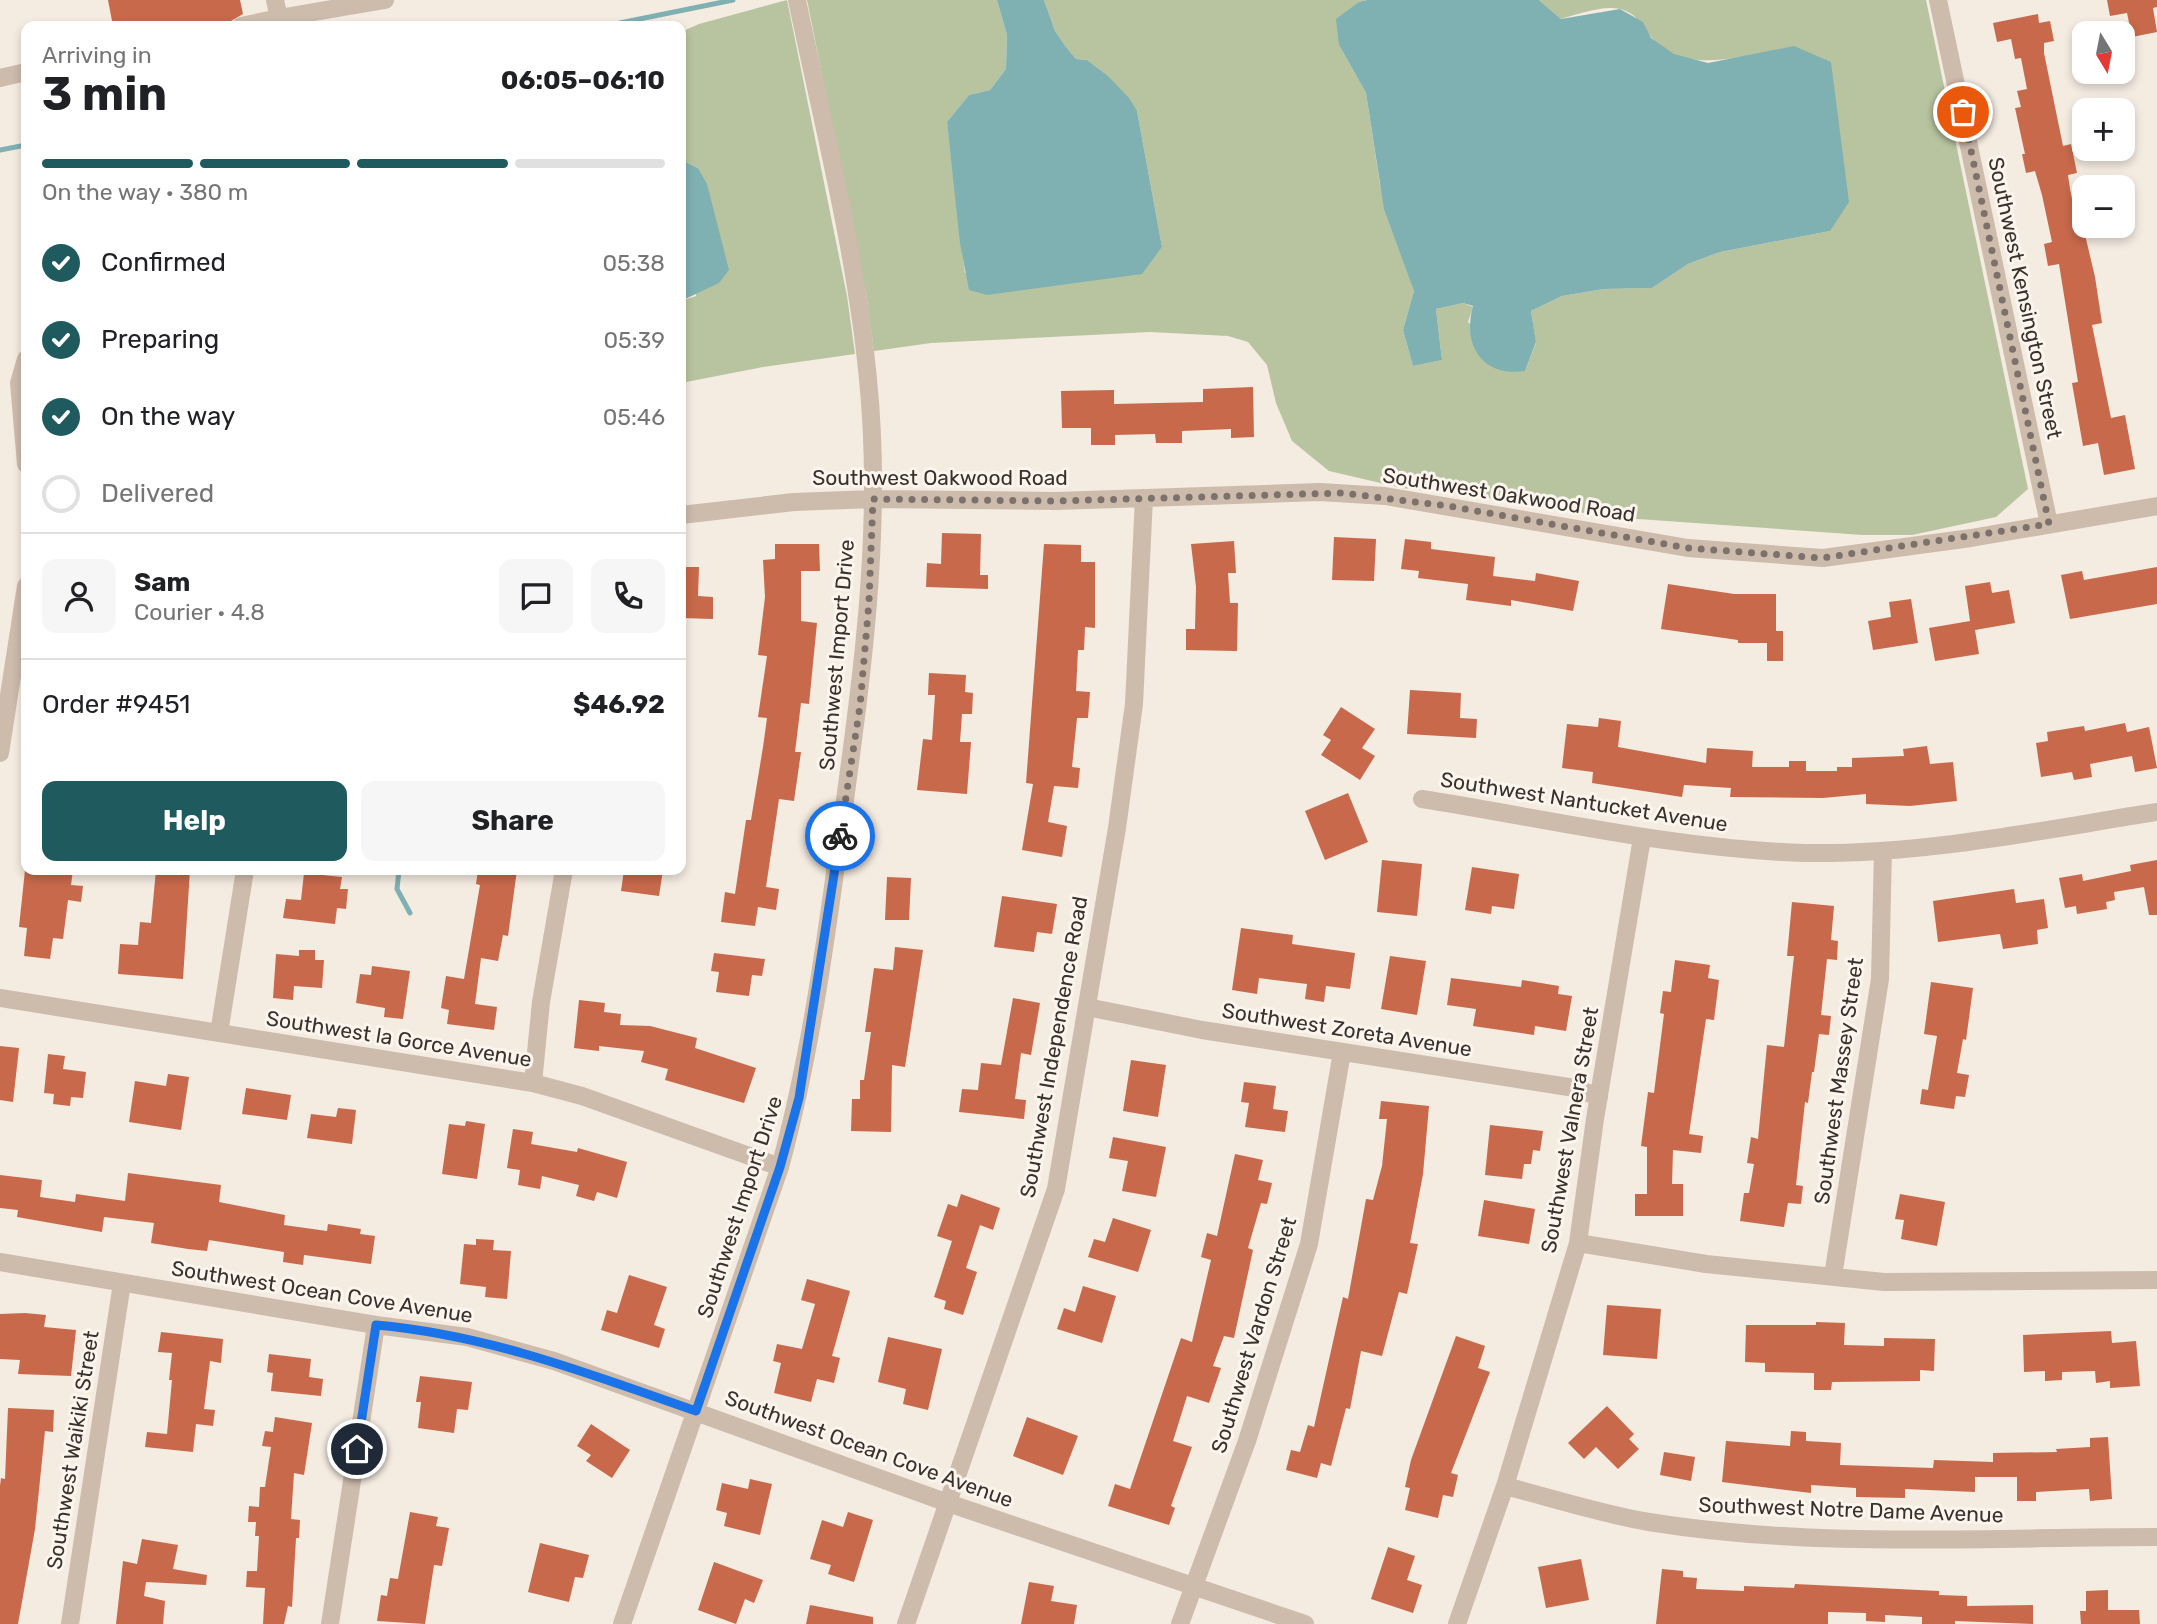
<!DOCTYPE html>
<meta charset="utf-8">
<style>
:root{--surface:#fff;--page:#f6f6f6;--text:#202124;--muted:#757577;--line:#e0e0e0;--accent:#1f5a5e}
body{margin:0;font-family:Rubik,sans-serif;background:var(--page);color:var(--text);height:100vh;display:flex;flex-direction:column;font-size:26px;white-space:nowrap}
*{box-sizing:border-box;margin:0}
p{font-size:23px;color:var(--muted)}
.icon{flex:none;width:38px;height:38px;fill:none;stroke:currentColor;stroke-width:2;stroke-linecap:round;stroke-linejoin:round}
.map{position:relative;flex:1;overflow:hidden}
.side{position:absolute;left:21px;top:21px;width:665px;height:854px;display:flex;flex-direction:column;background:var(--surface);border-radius:14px;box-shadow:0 4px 10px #0003}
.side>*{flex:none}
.needle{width:46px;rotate:170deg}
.controls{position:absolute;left:2072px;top:21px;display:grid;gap:14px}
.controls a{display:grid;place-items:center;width:63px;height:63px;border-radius:14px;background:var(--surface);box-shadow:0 4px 10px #0003;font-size:35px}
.pin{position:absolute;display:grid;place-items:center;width:60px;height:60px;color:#fff;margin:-30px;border:4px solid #fff;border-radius:50%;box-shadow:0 2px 7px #0007}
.courier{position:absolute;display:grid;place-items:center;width:70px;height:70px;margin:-35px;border:5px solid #1a73e8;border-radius:50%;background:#fff;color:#222;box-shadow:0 2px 9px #0007}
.headline em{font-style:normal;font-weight:700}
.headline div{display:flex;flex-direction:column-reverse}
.headline{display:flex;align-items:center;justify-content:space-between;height:119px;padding:0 21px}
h1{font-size:46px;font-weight:700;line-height:52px}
.bar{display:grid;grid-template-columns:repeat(4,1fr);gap:10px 7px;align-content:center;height:84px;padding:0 21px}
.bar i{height:9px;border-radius:5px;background:var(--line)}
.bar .selected{background:var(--accent)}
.bar p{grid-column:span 4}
.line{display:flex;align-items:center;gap:18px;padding:0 21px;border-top:2px solid var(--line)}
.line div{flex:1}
.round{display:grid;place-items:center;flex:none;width:74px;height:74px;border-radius:14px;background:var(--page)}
ol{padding:0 21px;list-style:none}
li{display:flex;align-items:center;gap:21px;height:77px}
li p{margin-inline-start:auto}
li .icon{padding:7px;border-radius:50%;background:var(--accent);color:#fff;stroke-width:4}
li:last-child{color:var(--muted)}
li i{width:38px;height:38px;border:4px solid var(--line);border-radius:50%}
.cta{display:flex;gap:14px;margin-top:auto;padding:14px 21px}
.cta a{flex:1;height:80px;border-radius:14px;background:var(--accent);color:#fff;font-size:28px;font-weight:700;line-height:80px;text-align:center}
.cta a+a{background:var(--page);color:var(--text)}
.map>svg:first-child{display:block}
</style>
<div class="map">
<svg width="2157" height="1624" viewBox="0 0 2157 1624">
<rect width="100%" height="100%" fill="#f4ebe1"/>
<!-- green -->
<path fill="#b8c4a0" d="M787 0 847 296 855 354 763 367 681 383V301L696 296 698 168 681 160V32L699 24Z
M807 0H997L1007 35 1006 69 990 90 969 95 947 122 965 273 1147 266 1162 247 1137 111 1107 75 1087 60 1076 59 1066 47 1055 31 1044 0H1367L1359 2 1339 45 1366 93 1380 185 1414 291 1403 330 1413 366 1442 360 1436 309 1463 303 1473 307 1468 322 1525 371 1536 343 1531 311 1562 296 1604 289 1652 288 1688 264 1720 252 1830 231 1741 57C1711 62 1673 65 1651 37 1642 26 1637 13 1620 9 1603 5 1578 14 1561 19L1539 0H1926L2028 489 1996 517 1912 535H1863L1610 517 1463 494 1402 488 1329 471 1292 441 1276 403 1267 365 1248 342 1228 336 1150 332 931 343 874 351 866 293Z"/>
<!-- water -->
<path fill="#7fb0b2" d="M997 0H1044L1055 31 1066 47 1076 59 1087 60 1107 75 1129 98 1137 111 1162 247 1142 274 987 295 969 290 960 243 947 122 969 95 990 90 1006 69 1007 35Z
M1367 0H1539L1561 19 1620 9 1643 22 1651 38 1674 54 1708 63 1794 46 1831 62 1849 202 1830 231 1720 252 1688 264 1652 288 1604 289 1562 296 1531 311 1536 342 1525 371C1482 377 1462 345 1473 306L1463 303 1436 309 1442 360 1413 366 1403 330 1414 291 1384 209 1366 93 1339 45 1336 19 1359 2Z
M681 160 698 168 707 184 729 270 719 283 681 301Z"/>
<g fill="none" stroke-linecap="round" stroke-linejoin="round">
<!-- stream -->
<path stroke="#7fb0b2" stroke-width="5" d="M605 26 733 0
M0 150 26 145
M399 870 397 889 410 913"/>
</g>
<!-- building -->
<path fill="#c8694b" d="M108 0H240L243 14 231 21 201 26H113Z
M2107 0H2157V7L2153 8 2157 32 2132 37 2127 13 2110 16Z
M2038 14 2039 23 2050 21 2054 41 2044 43V53L2063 146 2071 144 2077 173 2068 175 2070 189 2077 223 2082 222 2095 277 2102 323 2092 325 2111 418 2125 415 2135 469 2104 475 2098 443 2083 446 2072 383 2078 382 2059 264 2048 266 2044 244 2052 242 2042 195 2035 171 2026 173 2022 154H2025L2015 108 2021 107 2017 91 2027 89 2021 58 2015 59 2011 39 1997 42 1993 23Z
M1253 387 1254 437 1231 438V429L1182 431V443H1156L1155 434 1115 435V445H1091V428H1062L1061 391 1114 390V404L1203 402V389Z
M942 533 981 534 980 575H988V589L926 587 927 563 941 564Z
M1334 537 1376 539 1374 581 1332 580Z
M1405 539 1431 542V549L1495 557 1493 576 1535 581 1536 573 1579 581 1573 611 1511 600V606L1466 600 1468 584 1418 578 1419 571 1401 569Z
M1234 541 1236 573H1228L1230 603H1238L1237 651 1186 650V629H1195L1196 587 1191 544Z
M775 544H819L820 571H801V621L817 623 809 704 801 703 795 752H801L794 801 779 799 766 887 779 889 776 910 758 907 755 926 721 922 725 892 735 894 746 820H751L763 747 767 718 758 717 767 656 758 655 765 597 763 560 775 559Z
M1044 544 1081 545V562H1095V628L1085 627 1084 650H1078L1076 691 1090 692 1088 718H1077L1072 767 1080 768 1078 788 1054 786 1048 822 1067 826 1062 857 1022 850 1033 784 1026 783Z
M681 567H699L698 596 713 597V619L681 618Z
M2157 567V604L2070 619 2061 575 2082 571 2084 580Z
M1990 582 1992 593 2009 590 2015 623 1975 630 1979 654 1935 661 1929 628 1970 621 1965 586Z
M1668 584 1734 594H1776V631H1783V661H1767V643H1738V640L1661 629Z
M1911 599 1918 643 1873 650 1868 621 1891 617 1889 602Z
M929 673 966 675 965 692 973 693 972 714H962L960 742H971L967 794 917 790 923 739 932 740 935 695H928Z
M1410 690 1461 693 1460 718 1477 719 1476 738 1407 734Z
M1341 707 1375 729 1362 748 1375 756 1360 780 1321 755 1331 740 1323 735Z
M1599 718 1621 721 1618 747 1706 763 1707 748 1753 751 1752 767H1789V761H1806V771H1837V767H1852V758L1904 756 1903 749 1927 746 1930 764 1953 762 1957 801 1910 806 1866 804V794L1823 798 1730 797 1731 788 1684 785 1682 797 1592 783 1593 772 1562 768 1567 724 1598 727Z
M2125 723 2127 732 2149 727 2157 768 2135 772 2132 756 2090 764 2092 777 2074 780 2072 772 2041 777 2036 743 2048 741 2047 732 2084 726 2085 731Z
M1348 793 1368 842 1325 860 1305 811Z
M1382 860 1422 864 1417 916 1377 912Z
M2157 860V915H2149L2144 887 2114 892 2115 900 2106 902 2107 909 2077 914 2076 906 2065 908 2059 878 2082 874 2083 881 2131 871 2130 865Z
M1472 867 1519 874 1514 909 1492 906 1491 914 1465 910Z
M25 870H73L71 885 83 886 81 902 68 900 63 939 53 938 50 959 24 956 27 928 19 927Z
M156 870H190L183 979 118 974 120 944 138 945 140 922 151 923Z
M478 870H517L508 936 503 935 498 961 481 958 475 1004 497 1007 494 1030 447 1024 449 1010 441 1008 446 976 464 979 480 885 476 884Z
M624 870H663L659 896 621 891Z
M304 873 342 877 340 889H348L346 909 337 908 335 924 283 918 286 899 301 900Z
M887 877 911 878 909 920H885Z
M2014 889 2016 903 2044 899 2048 928 2037 930 2038 944 2003 949 2000 934 1938 942 1933 901Z
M1002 896 1057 904 1052 934 1037 932 1034 952 994 947Z
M1792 902 1834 906 1831 940 1838 941 1837 960 1827 959 1821 1015 1831 1016 1829 1035 1819 1034 1814 1072H1812L1808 1103 1805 1102 1796 1185 1803 1186 1801 1204 1788 1203 1784 1227 1740 1221 1744 1193H1749L1754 1164 1747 1163 1751 1137 1758 1139 1767 1045 1784 1047 1794 956H1787Z
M1241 928 1293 935 1292 944 1355 953 1350 989 1326 986 1324 1002 1305 999 1307 984 1259 978 1257 994 1232 990Z
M895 947 923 950 905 1067 892 1065 891 1132 851 1131 852 1099H860V1080H864L871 1032H865L874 968 893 970Z
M299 950H315V960H324L322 988 294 986 293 1000 273 998 276 954 299 956Z
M714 953 765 959 762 976 752 975 749 996 716 992 719 972 711 971Z
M1390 956 1426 961 1417 1015 1381 1009Z
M1675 960 1710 965 1708 978 1719 980 1714 1020 1706 1019 1689 1134 1703 1136 1701 1153 1673 1150 1672 1184H1683V1216H1635V1194H1647V1147L1641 1146 1648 1092 1654 1093 1664 1014 1660 1013 1663 991 1671 992Z
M372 966 410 971 403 1019 384 1017 385 1008 356 1003 360 974 371 975Z
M1451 978 1521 987 1522 980 1559 986 1558 994 1572 996 1566 1031 1535 1026 1534 1035 1473 1026 1476 1009 1447 1005Z
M1931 982 1973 988 1966 1040 1963 1039 1957 1073 1969 1075 1965 1097 1956 1096 1954 1109 1920 1104 1922 1089 1928 1090 1937 1036 1924 1034Z
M1013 998 1040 1003 1031 1055 1021 1053 1015 1099 1026 1100 1024 1119 959 1112 962 1089 978 1090 981 1063 1001 1065Z
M579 1000 605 1003 604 1012 621 1014 620 1025 650 1026 697 1038 695 1048 756 1068 744 1103 665 1080 668 1069 641 1062 644 1051 599 1046V1051L574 1048Z
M0 1046 19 1048 13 1102 0 1100Z
M48 1054 65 1056 63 1069 86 1072 83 1098 71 1097 70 1106 53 1104 54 1094 44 1093Z
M1131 1060 1166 1065 1158 1117 1123 1111Z
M168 1074 189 1077 181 1130 129 1122 135 1081 166 1086Z
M1244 1082 1276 1086 1273 1109 1288 1111 1285 1132 1245 1127 1249 1103 1241 1102Z
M246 1088 291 1095 287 1120 242 1114Z
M1381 1101 1429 1106 1423 1174 1410 1243 1418 1244 1407 1294 1399 1292 1382 1356 1361 1351 1350 1409 1346 1408 1331 1466 1321 1463 1317 1478 1286 1470 1291 1450 1300 1452 1308 1425 1314 1427 1343 1297 1348 1299 1366 1199 1373 1200 1382 1166 1387 1119H1379Z
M338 1108 356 1110 352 1144 307 1138 311 1114 336 1117Z
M466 1121 485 1124 477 1179 442 1174 449 1124 465 1126Z
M1490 1125 1543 1131 1540 1151 1533 1150 1531 1164H1524L1522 1179 1485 1175Z
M513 1129 533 1132 531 1144 577 1152 578 1148 627 1162 617 1198 597 1192 594 1201 576 1196 579 1185 542 1176 540 1189 518 1185 520 1170 507 1168Z
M1113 1137 1166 1147 1156 1197 1122 1191 1128 1161 1109 1158Z
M1235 1154 1263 1160 1258 1180 1272 1183 1267 1204 1261 1203 1248 1248 1253 1250 1234 1338 1224 1336 1213 1366 1221 1368 1209 1403 1187 1396 1173 1441 1192 1447 1171 1506 1175 1508 1169 1525 1108 1506 1115 1484 1130 1489 1181 1338 1192 1342 1211 1260 1201 1257 1207 1233 1217 1236Z
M128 1173 221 1185 219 1202 285 1215 284 1225 327 1231 328 1224 361 1229 360 1234 375 1236 371 1264 304 1255 303 1265 283 1262 284 1252 209 1240 207 1251 188 1249 151 1243 154 1223 104 1217 102 1232 17 1217 18 1210 0 1208V1175L42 1180 40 1197 75 1202 76 1194 125 1201Z
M961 1194 1000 1208 993 1230 980 1225 966 1268 977 1272 963 1315 944 1309 946 1301 934 1297 952 1241 937 1236 948 1204 957 1207Z
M1900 1194 1945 1202 1937 1246 1901 1239 1904 1220 1895 1219Z
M1484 1200 1535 1209 1529 1244 1478 1236Z
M1113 1218 1151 1230 1138 1272 1088 1257 1094 1239 1105 1242Z
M476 1239 494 1240 493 1250 511 1251 507 1299 485 1297 486 1287 460 1284 464 1244 476 1245Z
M629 1275 667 1287 654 1325 665 1329 659 1348 601 1330 607 1310 617 1313Z
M807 1279 850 1291 832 1356 840 1358 834 1383 817 1379 811 1402 774 1393 781 1363 773 1361 777 1344 802 1349 815 1304 801 1300Z
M1083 1286 1116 1296 1102 1343 1057 1329 1064 1308 1075 1312Z
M1607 1305 1661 1309 1657 1359 1603 1355Z
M25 1313 46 1315 44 1327 76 1330 71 1376 18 1374 20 1360 0 1359V1314Z
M1816 1322 1845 1323 1844 1345 1884 1346V1338L1935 1339 1934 1371 1920 1370V1381L1832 1382 1831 1390H1814V1373L1765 1372V1363L1745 1362 1746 1325H1816Z
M2111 1331 2112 1343 2136 1341 2140 1386 2110 1388V1381L2096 1383 2095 1371 2062 1372V1380L2045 1381V1371L2024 1372 2023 1335Z
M161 1332 223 1339 221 1363 210 1361 204 1409 215 1410 213 1426 196 1424 193 1452 145 1447 147 1432 167 1434 172 1380H169L172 1353 158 1352Z
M1456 1336 1485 1346 1478 1368 1490 1372 1451 1473 1458 1475 1453 1497 1443 1495 1438 1518 1405 1510 1410 1488 1405 1487 1411 1460Z
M888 1337 942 1349 928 1410 903 1404 906 1389 878 1382Z
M269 1354 311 1359 309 1377 323 1379 321 1396 271 1391 273 1373 267 1372Z
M420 1376 472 1382 468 1410 457 1409 454 1433 418 1428 421 1402H416Z
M1607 1406 1634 1434 1629 1439 1639 1449 1618 1469 1596 1447 1584 1459 1568 1443Z
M8 1408 54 1410 53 1432 45 1431 35 1529 18 1624H0V1486L1 1478 5 1479Z
M275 1417 312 1423 304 1475 294 1473 291 1519 300 1520 299 1538H296L292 1607 288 1606 284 1624H263L265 1588 246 1587 247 1571H257L259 1536H255L256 1522H248L249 1506 259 1507 260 1487H265L271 1447 262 1446 265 1431 273 1432Z
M1027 1417 1078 1436 1063 1475 1013 1456Z
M591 1424 630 1450 612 1478 586 1461 591 1455 577 1446Z
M1791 1431 1806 1432V1441L1841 1443 1840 1465 1933 1468 1934 1460 1993 1462V1453L2057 1452 2056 1449 2090 1447V1438L2108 1437 2112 1499 2090 1501 2089 1489 2036 1492V1501H2017V1477H1975V1492L1905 1489V1498L1856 1497V1488L1811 1485V1493L1722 1482 1726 1441 1790 1446Z
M1664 1452 1695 1457 1691 1481 1660 1475Z
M750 1479 772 1484 760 1535 724 1526 727 1513 716 1510 722 1483 748 1489Z
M410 1512 438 1517 436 1526 449 1528 442 1566 434 1565 425 1624 377 1621 381 1595 387 1596 390 1578 398 1579Z
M848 1512 873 1520 854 1582 828 1574 831 1565 810 1559 822 1520 843 1527Z
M142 1539 178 1545 173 1569 207 1575 206 1585 146 1582 144 1596 165 1601 163 1624H116L123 1561 137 1564Z
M540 1543 589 1555 583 1578 575 1577 569 1602 528 1592Z
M1388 1547 1415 1556 1407 1580 1422 1585 1413 1613 1371 1599Z
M1581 1559 1589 1600 1546 1608 1538 1567Z
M714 1562 763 1580 754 1603 745 1599 736 1624 698 1610Z
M1662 1569 1683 1571V1577L1697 1578 1696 1589 1744 1591V1586L1794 1588 1795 1584 1939 1591V1595L1967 1596V1606L2033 1605V1624L1955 1621V1624H1922V1617L1885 1615V1622L1866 1621V1613L1828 1612V1624H1656Z
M1029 1582 1054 1586 1051 1601 1077 1605 1074 1624H1021Z
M2108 1590V1610H2139L2140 1624H2081L2080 1611H2086V1591Z
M810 1605 873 1617V1624H806Z"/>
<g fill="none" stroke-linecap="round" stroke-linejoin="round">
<!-- minor -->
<path stroke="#cdbbac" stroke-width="18" d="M1938 0 2049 524
M279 18 385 0
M241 26 279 18 275 0
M0 78 26 72
M26 359 19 383 26 464
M681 515 794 502 873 499 1056 501 1320 492 1385 496 1688 548 1823 558 1971 538 2157 506
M0 753 26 586
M1422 799C1549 819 1675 849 1805 853 1923 855 2041 830 2157 812
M0 998 533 1083 582 1096 780 1167
M1087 1007 1202 1030 1575 1088 1599 1097
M219 1033 245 870
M533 1083 541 1002 564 870
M1578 1243 1706 1264 1884 1282 2157 1280
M0 1262 376 1325 467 1337 554 1361 948 1503 1305 1624
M1833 1276 1880 979 1883 851
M1505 1486C1552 1498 1601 1514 1649 1522 1816 1549 1988 1537 2157 1537
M70 1624 122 1283
M330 1624 376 1325
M622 1624 780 1167C811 1054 826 938 842 822 862 675 883 528 868 379 856 252 823 125 797 0
M906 1624 1056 1189 1117 828 1134 704 1144 498
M1180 1624 1247 1441 1309 1244 1342 1052
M1457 1624 1505 1486 1578 1243 1595 1119 1642 838"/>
</g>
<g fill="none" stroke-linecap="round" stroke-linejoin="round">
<!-- done -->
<path stroke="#7c716b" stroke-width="7" stroke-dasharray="0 12.6" d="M840 836 860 706 869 602 873 499 1056 501 1342 493 1448 506 1688 548 1822 558 2049 524 1963 112"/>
<!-- route -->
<path stroke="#1a73e8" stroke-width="9" d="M357 1449 376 1325C489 1335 590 1374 696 1411L780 1167 799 1098 840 836"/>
</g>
<g text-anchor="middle" stroke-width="6" stroke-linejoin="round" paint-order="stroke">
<!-- street labels -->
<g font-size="21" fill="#3b302b" stroke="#fbf5ee">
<text transform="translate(2025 298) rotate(78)" y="7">Southwest Kensington Street</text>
<text x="940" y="485">Southwest Oakwood Road</text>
<text transform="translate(1509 495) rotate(9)" y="7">Southwest Oakwood Road</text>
<text transform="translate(837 655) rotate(-85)" y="7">Southwest Import Drive</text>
<text transform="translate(1584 802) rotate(9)" y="7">Southwest Nantucket Avenue</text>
<text transform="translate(1347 1030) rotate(9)" y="7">Southwest Zoreta Avenue</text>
<text transform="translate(399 1039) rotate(9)" y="7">Southwest la Gorce Avenue</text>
<text transform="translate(1054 1047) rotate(-80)" y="7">Southwest Independence Road</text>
<text transform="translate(1839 1081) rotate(-82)" y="7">Southwest Massey Street</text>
<text transform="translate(1570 1130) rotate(-80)" y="7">Southwest Valnera Street</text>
<text transform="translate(740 1207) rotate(-72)" y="7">Southwest Import Drive</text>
<text transform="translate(322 1292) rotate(9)" y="7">Southwest Ocean Cove Avenue</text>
<text transform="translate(1254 1335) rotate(-73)" y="7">Southwest Vardon Street</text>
<text transform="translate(869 1449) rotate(20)" y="7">Southwest Ocean Cove Avenue</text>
<text transform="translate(73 1450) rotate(-81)" y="7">Southwest Waikiki Street</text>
<text transform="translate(1851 1510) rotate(2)" y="7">Southwest Notre Dame Avenue</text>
</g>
</g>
</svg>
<div class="controls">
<a><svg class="needle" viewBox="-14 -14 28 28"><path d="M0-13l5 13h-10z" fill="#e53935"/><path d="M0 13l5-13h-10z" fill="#757577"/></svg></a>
<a>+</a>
<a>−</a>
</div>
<div class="pin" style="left:1963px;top:112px;background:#ea580c"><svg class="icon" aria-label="bag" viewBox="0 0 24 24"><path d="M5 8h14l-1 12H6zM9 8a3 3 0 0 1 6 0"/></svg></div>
<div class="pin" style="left:357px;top:1449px;background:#1f2937"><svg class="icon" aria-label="home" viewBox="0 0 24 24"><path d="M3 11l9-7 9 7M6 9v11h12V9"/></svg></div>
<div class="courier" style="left:840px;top:836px"><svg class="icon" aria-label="bike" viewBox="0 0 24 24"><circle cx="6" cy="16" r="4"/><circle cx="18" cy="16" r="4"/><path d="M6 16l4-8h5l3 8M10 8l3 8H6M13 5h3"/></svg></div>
<section class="side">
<div class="headline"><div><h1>3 min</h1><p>Arriving in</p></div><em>06:05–06:10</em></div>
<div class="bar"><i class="selected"></i><i class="selected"></i><i class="selected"></i><i></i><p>On the way · 380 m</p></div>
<ol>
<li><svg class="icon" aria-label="check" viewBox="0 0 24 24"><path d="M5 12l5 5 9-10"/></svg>Confirmed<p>05:38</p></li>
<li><svg class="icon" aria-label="check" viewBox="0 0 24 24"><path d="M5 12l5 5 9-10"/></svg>Preparing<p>05:39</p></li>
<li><svg class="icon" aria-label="check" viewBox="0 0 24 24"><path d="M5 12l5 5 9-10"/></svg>On the way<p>05:46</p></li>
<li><i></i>Delivered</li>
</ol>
<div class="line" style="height:126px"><a class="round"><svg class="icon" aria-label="person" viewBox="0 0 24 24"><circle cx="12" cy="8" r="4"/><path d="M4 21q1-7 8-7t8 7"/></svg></a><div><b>Sam</b><p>Courier · 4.8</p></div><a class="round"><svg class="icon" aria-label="chat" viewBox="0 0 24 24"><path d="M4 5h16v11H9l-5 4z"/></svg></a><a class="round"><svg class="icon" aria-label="phone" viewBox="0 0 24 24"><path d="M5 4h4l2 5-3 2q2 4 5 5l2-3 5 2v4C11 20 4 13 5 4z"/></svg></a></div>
<div class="line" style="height:91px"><div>Order #9451</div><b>$46.92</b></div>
<div class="cta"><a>Help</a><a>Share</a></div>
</section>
</div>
